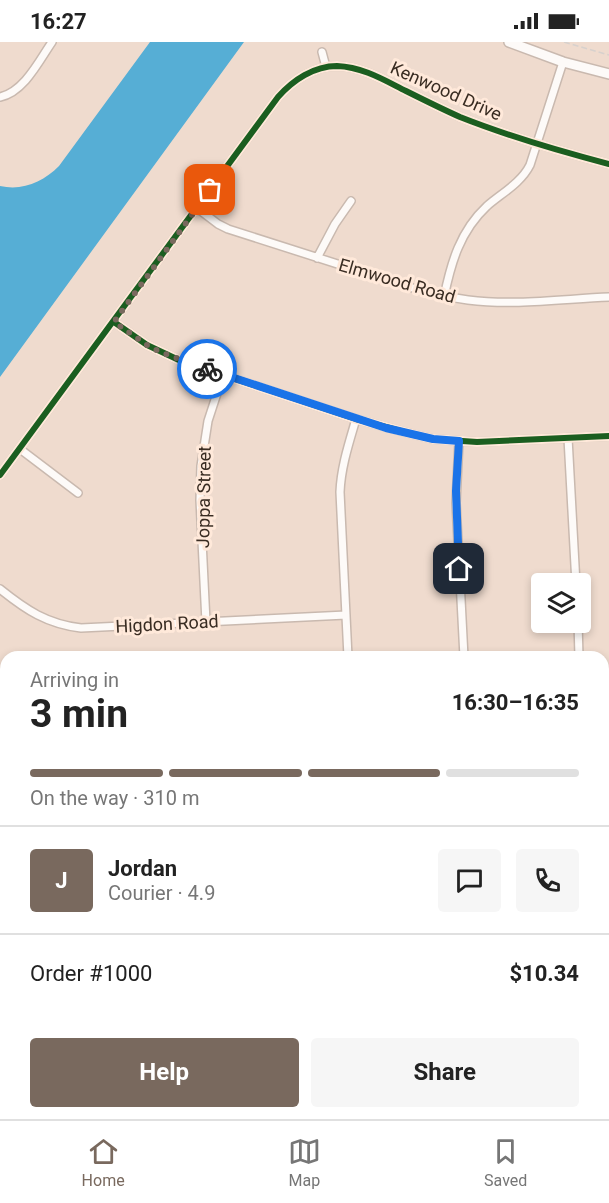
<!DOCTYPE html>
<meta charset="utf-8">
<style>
:root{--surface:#fff;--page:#f6f6f6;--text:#222;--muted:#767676;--line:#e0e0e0;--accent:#79695e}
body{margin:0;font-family:Roboto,sans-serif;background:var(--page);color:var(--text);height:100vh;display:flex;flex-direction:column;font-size:22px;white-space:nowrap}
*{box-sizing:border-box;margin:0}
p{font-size:20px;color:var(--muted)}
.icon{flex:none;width:33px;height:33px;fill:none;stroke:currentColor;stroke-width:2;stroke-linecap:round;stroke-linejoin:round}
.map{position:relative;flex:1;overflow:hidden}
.drawer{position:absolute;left:0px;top:609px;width:609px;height:468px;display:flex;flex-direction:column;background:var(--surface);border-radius:18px 18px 0 0;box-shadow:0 3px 9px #0003}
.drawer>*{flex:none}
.controls{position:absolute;left:531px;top:531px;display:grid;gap:12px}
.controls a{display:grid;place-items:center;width:60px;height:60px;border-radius:6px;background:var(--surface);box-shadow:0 3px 9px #0003;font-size:30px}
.pin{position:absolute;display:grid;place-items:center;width:51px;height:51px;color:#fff;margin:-26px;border-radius:12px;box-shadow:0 3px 9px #0006}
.courier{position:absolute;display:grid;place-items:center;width:60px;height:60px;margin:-30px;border:4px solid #1a73e8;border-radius:50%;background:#fff;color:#222;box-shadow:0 2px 8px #0007}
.overview em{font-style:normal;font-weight:700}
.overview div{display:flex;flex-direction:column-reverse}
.overview{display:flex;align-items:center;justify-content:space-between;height:102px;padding:0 30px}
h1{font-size:39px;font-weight:700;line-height:45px}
.bar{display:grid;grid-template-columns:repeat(4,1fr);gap:9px 6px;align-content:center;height:72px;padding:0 30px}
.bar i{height:8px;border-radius:4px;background:var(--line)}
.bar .current{background:var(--accent)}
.bar p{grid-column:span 4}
.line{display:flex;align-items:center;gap:15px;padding:0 30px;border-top:2px solid var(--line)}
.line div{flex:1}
.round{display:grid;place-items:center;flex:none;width:63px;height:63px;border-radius:6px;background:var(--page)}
.cta{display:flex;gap:12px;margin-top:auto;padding:12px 30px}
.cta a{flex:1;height:69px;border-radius:6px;background:var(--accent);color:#fff;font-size:24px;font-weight:700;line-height:69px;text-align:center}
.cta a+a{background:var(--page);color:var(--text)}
.status{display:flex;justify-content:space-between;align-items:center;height:42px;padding:0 30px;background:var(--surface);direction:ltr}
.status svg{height:16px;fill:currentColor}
.tabs{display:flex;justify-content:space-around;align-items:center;height:84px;border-top:2px solid var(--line);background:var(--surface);font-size:16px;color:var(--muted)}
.tabs a{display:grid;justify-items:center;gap:3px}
.tabs .current{color:var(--accent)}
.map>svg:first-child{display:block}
</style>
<div class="status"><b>16:27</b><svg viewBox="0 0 49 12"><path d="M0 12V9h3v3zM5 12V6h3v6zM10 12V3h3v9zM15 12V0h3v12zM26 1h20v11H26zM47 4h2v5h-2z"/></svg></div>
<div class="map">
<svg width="609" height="1077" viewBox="0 0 609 1077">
<rect width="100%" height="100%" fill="#efdbce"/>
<!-- green -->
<path fill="#f3cdd2" d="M426 1071H475L473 1077H433Z"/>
<!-- water -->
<path fill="#56aed5" d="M150 0H244L0 335V144C23 149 43 140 59 124Z"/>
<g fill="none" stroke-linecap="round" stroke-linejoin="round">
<defs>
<path id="minor" d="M322 10 326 25
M0 55C24 50 39 19 52 0
M197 166 218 182 228 187 422 249C437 253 452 256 468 258 513 264 563 257 609 255
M317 216 335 182 351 159
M444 255C451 221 460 189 487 164 502 151 521 141 530 123L563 20
M114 280 147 303 181 319 356 377 412 392 433 397 477 400 609 394
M568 396 576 542
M459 399 456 461 464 615
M20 407 78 451
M0 433 278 55C293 38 314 24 337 24 363 25 384 38 406 49 424 58 442 67 460 75 508 94 559 109 609 122
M0 547C26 568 47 582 81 586L346 573
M206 580 200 458 201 424 208 379 223 333
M578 580 579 615
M348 615 340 450C341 425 349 401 356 377
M603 678 609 677
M0 686 6 688
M603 883 609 882
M0 912H6
M44 1071V1077
M160 1071V1077
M506 1071 507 1077"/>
<path id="tertiary" d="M509 0 563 20 609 32
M603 760H609
M0 790H6"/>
</defs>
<!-- minor casing -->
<use href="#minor" stroke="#c9b9af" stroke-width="10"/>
<!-- tertiary casing -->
<use href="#tertiary" stroke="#c9b9af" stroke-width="12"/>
<!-- path -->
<path stroke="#d7d1cd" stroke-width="1.5" stroke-dasharray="6 3" stroke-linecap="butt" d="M564 0 609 13"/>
<!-- minor -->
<use href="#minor" stroke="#fdfaf8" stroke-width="7"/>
<!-- tertiary -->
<use href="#tertiary" stroke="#fdfaf8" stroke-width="9"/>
<defs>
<path id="cycleway" d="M114 280 147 303 181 319 356 377 412 392 433 397 477 400 609 394
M0 433 278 55C293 38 314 24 337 24 363 25 384 38 406 49 424 58 442 67 460 75 508 94 559 109 609 122"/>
</defs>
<!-- cycleway casing -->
<use href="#cycleway" stroke="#ffe9da" stroke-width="10"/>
<!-- cycleway -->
<use href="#cycleway" stroke="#1b5e20" stroke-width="6"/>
</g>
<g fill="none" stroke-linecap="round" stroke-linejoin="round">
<!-- done -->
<path stroke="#79695e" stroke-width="6" stroke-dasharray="0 10.8" d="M207 327 160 310 147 303 114 280 210 148"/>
<!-- route -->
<path stroke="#1a73e8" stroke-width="8" d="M207 327 386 386 433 397 459 399 456 449 459 527"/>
</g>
<g text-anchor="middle" stroke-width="6" stroke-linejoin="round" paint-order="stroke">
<!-- street labels -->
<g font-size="18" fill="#392c22" stroke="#ffe9da">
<text transform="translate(446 49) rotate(24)" y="6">Kenwood Drive</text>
<text transform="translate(397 239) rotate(16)" y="6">Elmwood Road</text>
<text transform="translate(204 455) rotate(-89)" y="6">Joppa Street</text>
<text transform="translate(167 582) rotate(-3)" y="6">Higdon Road</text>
</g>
</g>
</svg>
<div class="controls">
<a><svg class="icon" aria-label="layers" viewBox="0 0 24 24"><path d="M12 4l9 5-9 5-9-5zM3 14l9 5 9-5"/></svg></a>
</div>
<div class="pin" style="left:210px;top:148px;background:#ea580c"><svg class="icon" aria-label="bag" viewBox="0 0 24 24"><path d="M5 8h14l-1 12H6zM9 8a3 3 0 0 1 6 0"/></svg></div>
<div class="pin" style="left:459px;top:527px;background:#1f2937"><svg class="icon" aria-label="home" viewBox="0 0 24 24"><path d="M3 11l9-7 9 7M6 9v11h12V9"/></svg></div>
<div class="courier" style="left:207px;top:327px"><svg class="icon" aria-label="bike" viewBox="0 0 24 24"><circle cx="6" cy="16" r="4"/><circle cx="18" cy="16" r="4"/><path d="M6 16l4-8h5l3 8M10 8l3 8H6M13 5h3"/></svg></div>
<section class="drawer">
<div class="overview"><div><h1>3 min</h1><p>Arriving in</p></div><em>16:30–16:35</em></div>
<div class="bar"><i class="current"></i><i class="current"></i><i class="current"></i><i></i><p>On the way · 310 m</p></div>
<div class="line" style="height:108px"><b class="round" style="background:var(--accent);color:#fff">J</b><div><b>Jordan</b><p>Courier · 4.9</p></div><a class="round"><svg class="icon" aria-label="chat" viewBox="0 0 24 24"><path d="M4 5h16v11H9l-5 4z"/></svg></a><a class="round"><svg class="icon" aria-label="phone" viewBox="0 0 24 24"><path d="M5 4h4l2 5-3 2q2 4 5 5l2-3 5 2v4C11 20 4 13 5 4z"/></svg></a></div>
<div class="line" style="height:78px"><div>Order #1000</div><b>$10.34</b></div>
<div class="cta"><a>Help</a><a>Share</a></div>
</section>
</div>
<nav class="tabs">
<a class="current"><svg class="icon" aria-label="home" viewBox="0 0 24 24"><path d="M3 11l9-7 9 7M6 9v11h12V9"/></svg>Home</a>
<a><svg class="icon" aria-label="map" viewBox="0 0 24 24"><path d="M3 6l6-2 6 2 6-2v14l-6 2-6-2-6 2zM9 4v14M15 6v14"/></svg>Map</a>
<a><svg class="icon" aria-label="saved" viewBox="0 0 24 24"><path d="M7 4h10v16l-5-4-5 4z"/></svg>Saved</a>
</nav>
